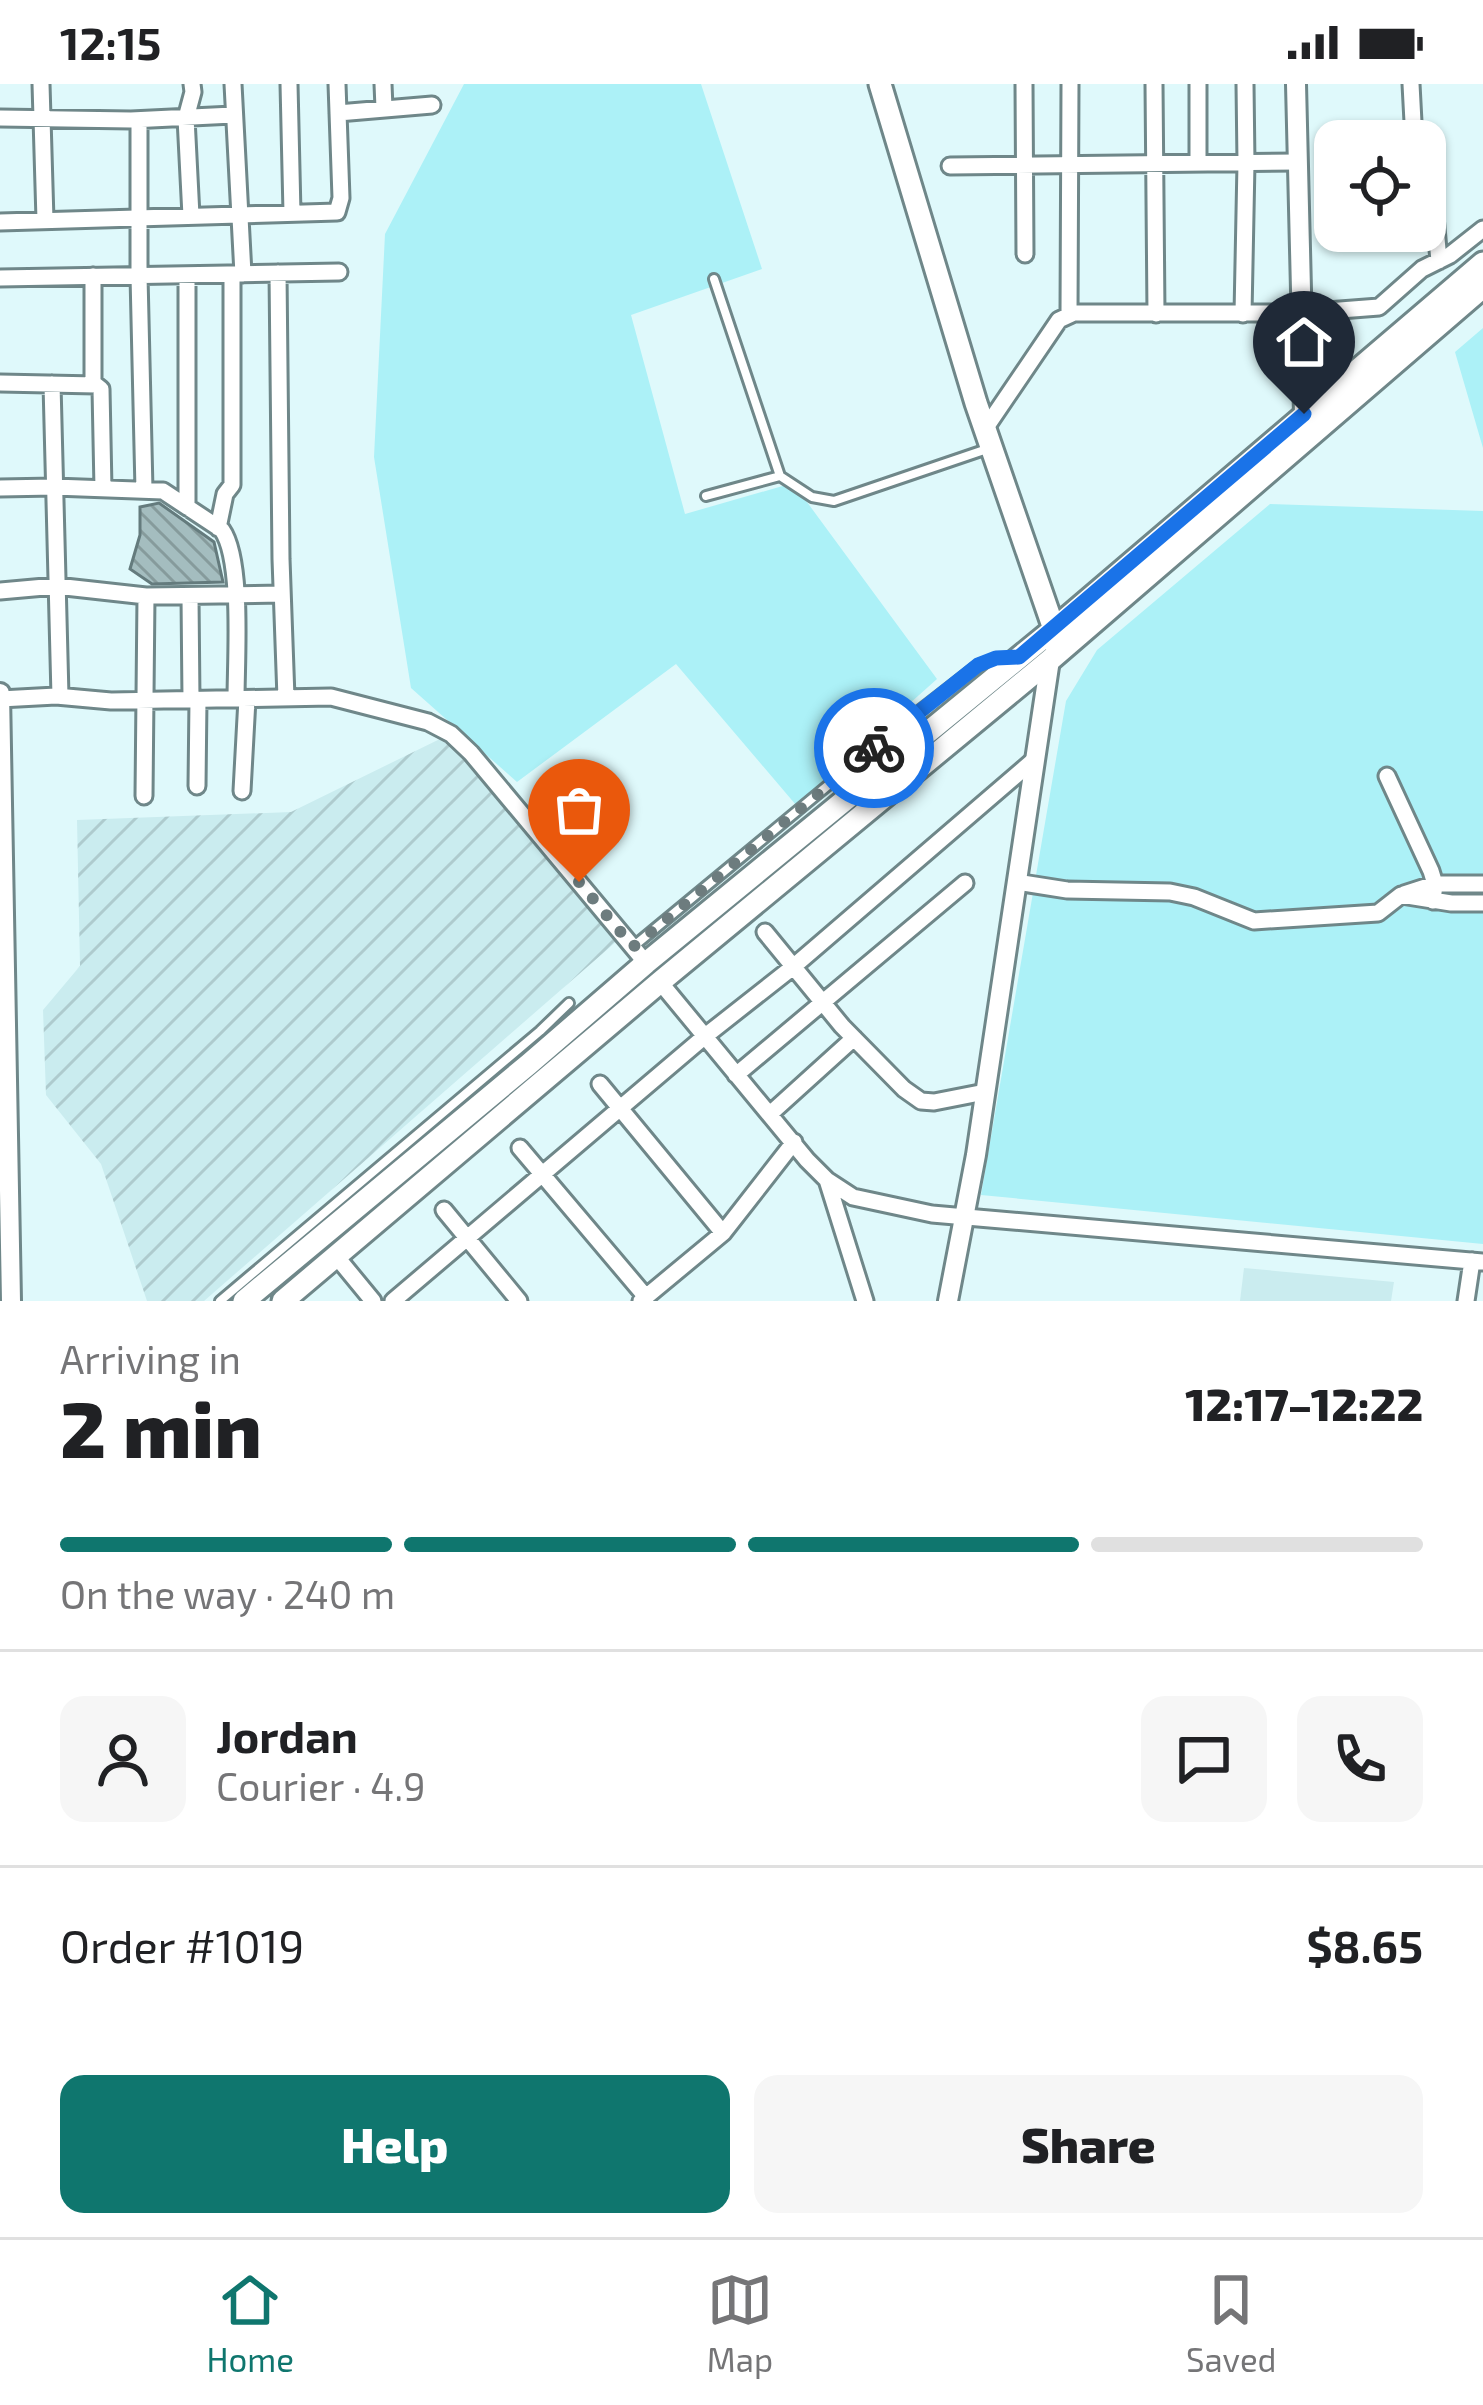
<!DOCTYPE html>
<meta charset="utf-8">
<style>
:root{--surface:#fff;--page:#f6f6f6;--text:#202124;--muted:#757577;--line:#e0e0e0;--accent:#0f766e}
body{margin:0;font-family:"Exo 2",sans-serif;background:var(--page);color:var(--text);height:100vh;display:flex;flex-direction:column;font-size:45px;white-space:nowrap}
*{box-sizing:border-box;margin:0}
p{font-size:39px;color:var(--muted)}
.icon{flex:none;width:66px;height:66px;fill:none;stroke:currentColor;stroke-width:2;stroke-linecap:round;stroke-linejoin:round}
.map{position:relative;height:1217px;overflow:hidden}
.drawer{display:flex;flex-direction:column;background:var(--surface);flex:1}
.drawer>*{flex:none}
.buttons{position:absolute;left:1314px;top:36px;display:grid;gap:24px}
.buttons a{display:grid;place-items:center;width:132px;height:132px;border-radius:24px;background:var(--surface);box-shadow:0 3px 9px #0004;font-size:60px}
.pin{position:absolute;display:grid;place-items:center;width:102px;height:102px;color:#fff;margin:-123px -51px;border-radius:50% 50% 50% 0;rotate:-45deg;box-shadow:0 0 12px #0007}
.pin .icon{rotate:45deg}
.courier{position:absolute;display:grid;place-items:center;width:120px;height:120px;margin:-60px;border:9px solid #1a73e8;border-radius:50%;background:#fff;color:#222;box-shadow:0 3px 15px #0007}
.overview em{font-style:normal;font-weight:800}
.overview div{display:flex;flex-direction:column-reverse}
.overview{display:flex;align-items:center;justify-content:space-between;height:204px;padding:0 60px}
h1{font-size:78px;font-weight:800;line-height:90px}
.bar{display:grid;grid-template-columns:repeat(4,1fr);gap:18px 12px;align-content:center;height:144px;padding:0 60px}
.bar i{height:15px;border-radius:9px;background:var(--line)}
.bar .active{background:var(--accent)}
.bar p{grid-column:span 4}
.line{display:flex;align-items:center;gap:30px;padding:0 60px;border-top:3px solid var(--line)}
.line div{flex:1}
.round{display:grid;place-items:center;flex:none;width:126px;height:126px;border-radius:24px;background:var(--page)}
.primary-button{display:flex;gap:24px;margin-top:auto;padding:24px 60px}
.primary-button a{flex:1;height:138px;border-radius:24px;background:var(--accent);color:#fff;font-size:48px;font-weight:800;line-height:138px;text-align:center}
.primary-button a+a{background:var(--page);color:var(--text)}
.status{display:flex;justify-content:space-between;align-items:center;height:84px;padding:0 60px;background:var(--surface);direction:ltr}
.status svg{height:33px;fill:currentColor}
.tab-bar{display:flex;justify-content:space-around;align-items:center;height:168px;border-top:3px solid var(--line);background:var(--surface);font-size:33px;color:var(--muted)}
.tab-bar a{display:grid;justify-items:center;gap:6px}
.tab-bar .active{color:var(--accent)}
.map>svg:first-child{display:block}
</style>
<div class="status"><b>12:15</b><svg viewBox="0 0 49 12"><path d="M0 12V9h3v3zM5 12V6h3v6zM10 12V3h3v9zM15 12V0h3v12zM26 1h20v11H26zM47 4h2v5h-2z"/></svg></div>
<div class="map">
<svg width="1483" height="1217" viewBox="0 0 1483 1217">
<defs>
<pattern id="industrial-furrows" width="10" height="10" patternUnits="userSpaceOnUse" patternTransform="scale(3)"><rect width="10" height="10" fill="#caecef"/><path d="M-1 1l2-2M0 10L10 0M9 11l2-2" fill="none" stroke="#aecbce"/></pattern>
<pattern id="building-back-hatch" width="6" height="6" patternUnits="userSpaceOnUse" patternTransform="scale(3)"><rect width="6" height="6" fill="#a4bdbf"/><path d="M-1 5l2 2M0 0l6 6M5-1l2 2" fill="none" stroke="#869b9c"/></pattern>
</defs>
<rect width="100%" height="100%" fill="#dff9fb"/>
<!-- built -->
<path fill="#caecef" d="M1244 1184 1394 1198 1391 1217H1240Z"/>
<!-- industrial -->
<path fill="url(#industrial-furrows)" d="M446 652 617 857 204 1217H147L101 1080 46 1011 43 926 80 882 77 736 291 728Z"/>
<!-- green -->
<path fill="#acf1f7" d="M464 0H701L762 185 631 231 685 430 793 399 937 595 796 721 676 580 517 698 411 604 374 373 385 150Z
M1483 244V364L1455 268Z
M1270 420 1483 427V1160L981 1111 1066 617 1097 566Z"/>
<!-- building -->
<path fill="url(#building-back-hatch)" stroke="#647b7d" stroke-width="3" d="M159 419 214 458 223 498 152 500 130 485 140 451V423Z"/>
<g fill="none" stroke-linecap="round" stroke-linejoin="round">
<defs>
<path id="service" d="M714 195 780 392
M706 412 780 392 812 413 834 417 990 364
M634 862 907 636 978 581 996 575 1009 574
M220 1217 540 947 569 919"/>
<path id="minor" d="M41 0 45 136
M233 0 243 190
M289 0 292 129
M383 0 384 24
M1024 0 1025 170
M1154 0 1156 230
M1198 0V79
M1411 0 1414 57
M338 29 432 21
M0 34 131 36 233 31
M139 36V192L144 406
M950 82 1297 78
M1425 108 1434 121 1439 177
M191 132 186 34 193 8 192 0
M0 138 337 128 341 114 337 0
M278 189 281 475 286 614
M93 192V301
M0 194 339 188
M1069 230 1070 0
M1243 230 1246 79 1245 0
M0 299 96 301 101 305 103 405
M52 300 60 612
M985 345 1059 236 1074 229H1301L1379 223 1422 185 1450 171 1483 145
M0 404 54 403 163 407 222 446C243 476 236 575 236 615
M187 423V191
M218 444 225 410 232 401V190
M0 507 56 502 146 512 282 510
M190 513 191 616
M0 615 56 612 111 617 331 613 428 638 451 650 471 669 646 879
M1387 692 1431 787 1435 800 1433 817
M197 702 198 616
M242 707 247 615
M144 712 146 512
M1016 798 1067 806 1170 808 1194 813 1254 837 1378 829 1401 811 1451 819H1483
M1404 810 1435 800H1483
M765 848 842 942 904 1005 921 1017 934 1018 985 1008
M660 898 807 1076 827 1096 853 1113 932 1130 1483 1178
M736 991 965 799
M600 1000 723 1149
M770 1030 854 954
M520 1064 646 1213
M827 1096 865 1217
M444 1126 519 1217
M336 1172 373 1217
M393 1217 704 953 793 883 1035 675
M641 1217 723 1149 794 1058
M1466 1217 1472 1177"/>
<path id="tertiary" d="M1296 0 1304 330
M0 609 11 1217
M948 1217 976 1071 1050 576"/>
<path id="secondary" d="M880 0 976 319 1054 545 1052 557
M244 1217 529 980 646 879 1054 545 1483 179
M283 1217 660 898 1050 576 1483 203"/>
</defs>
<!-- service casing -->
<use href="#service" stroke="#6f8789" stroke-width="14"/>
<!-- minor casing -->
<use href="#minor" stroke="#6f8789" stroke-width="21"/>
<!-- tertiary casing -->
<use href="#tertiary" stroke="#6f8789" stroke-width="24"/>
<!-- secondary casing -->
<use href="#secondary" stroke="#6f8789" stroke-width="27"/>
<!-- service -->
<use href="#service" stroke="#fff" stroke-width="8"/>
<!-- minor -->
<use href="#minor" stroke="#fff" stroke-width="15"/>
<!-- tertiary -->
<use href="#tertiary" stroke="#fff" stroke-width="18"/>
<!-- secondary -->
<use href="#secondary" stroke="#fff" stroke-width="21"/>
</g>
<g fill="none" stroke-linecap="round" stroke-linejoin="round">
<!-- done -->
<path stroke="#6d7c7e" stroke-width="12" stroke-dasharray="0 21.6" d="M579 798 633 863 874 664"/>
<!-- route -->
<path stroke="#1a73e8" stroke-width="15" d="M874 664 978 581 996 574 1019 573 1304 330"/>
</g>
</svg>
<div class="buttons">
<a><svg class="icon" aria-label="locate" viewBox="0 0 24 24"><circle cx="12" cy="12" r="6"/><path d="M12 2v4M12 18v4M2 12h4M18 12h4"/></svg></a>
</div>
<div class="pin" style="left:579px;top:798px;background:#ea580c"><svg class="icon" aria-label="bag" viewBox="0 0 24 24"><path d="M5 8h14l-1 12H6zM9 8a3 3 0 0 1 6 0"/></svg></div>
<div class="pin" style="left:1304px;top:330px;background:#1f2937"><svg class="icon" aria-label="home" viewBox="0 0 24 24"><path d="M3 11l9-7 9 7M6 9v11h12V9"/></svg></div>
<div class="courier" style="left:874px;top:664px"><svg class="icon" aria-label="bike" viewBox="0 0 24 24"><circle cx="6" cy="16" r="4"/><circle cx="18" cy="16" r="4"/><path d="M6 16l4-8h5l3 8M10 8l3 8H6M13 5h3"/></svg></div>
</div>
<section class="drawer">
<div class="overview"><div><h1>2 min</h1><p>Arriving in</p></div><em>12:17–12:22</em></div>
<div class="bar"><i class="active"></i><i class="active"></i><i class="active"></i><i></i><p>On the way · 240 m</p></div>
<div class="line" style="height:216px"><a class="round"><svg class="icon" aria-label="person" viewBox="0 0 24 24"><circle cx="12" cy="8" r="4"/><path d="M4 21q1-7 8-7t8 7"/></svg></a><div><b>Jordan</b><p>Courier · 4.9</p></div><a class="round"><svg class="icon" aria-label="chat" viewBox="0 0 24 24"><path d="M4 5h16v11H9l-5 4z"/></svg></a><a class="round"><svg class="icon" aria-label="phone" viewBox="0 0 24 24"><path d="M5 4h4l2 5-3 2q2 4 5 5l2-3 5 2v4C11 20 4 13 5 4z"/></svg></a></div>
<div class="line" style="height:156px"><div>Order #1019</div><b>$8.65</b></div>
<div class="primary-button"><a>Help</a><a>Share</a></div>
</section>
<nav class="tab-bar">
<a class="active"><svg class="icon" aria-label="home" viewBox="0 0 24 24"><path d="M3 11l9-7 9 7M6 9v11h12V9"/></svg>Home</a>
<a><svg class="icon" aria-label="map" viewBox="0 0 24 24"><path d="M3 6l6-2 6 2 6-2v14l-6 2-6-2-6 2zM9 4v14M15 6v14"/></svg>Map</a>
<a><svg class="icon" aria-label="saved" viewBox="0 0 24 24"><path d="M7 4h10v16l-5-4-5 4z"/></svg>Saved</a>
</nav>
